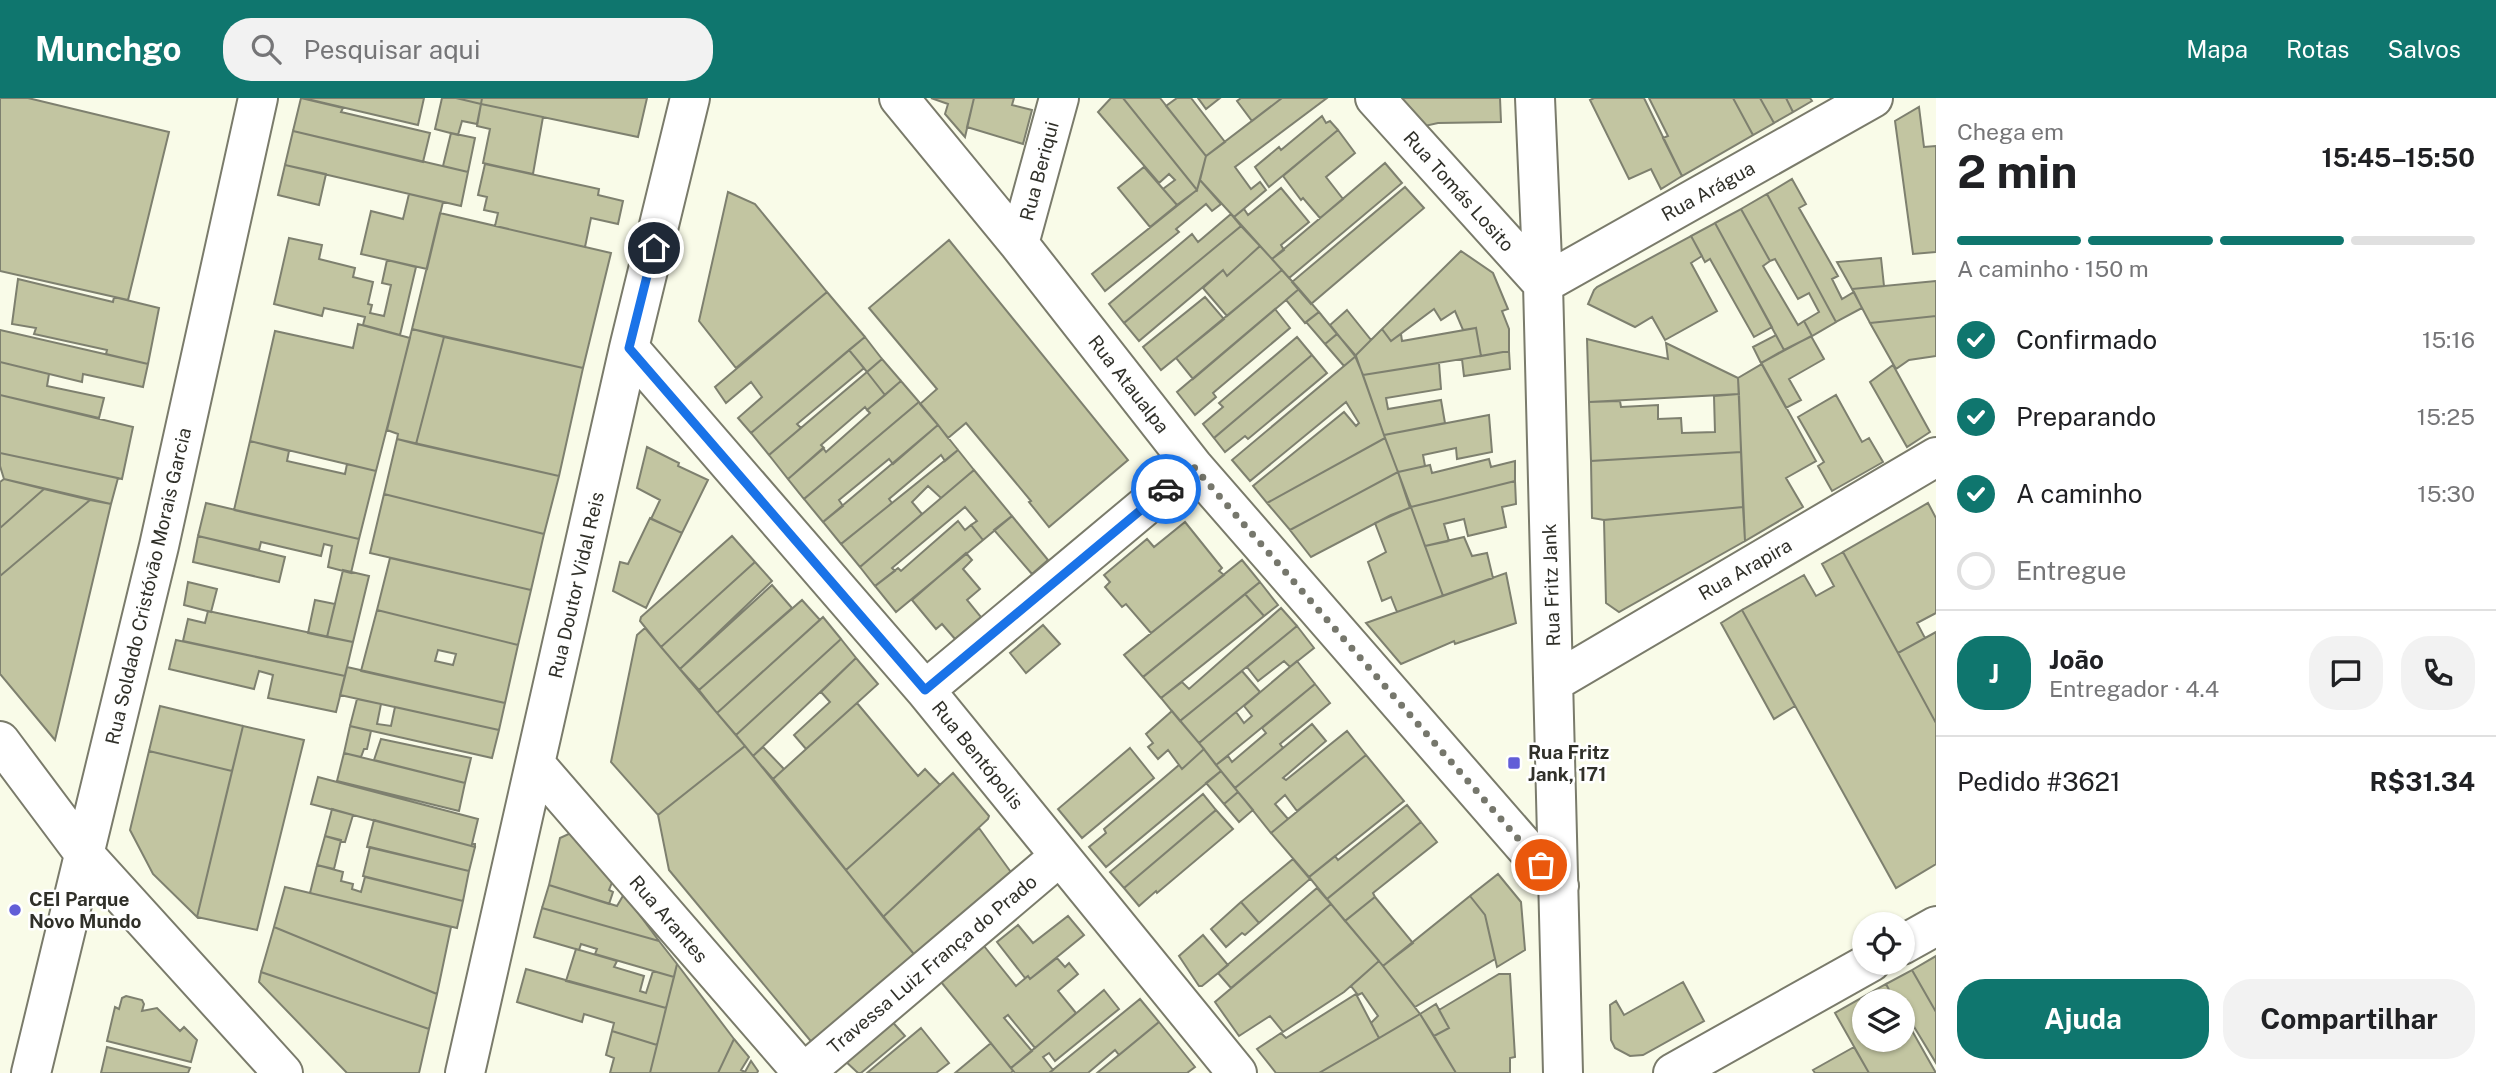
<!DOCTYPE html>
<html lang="pt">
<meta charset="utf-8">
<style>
:root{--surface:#fff;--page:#f2f2f2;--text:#202124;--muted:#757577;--line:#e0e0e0;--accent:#0f766e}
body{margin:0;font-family:"Public Sans",sans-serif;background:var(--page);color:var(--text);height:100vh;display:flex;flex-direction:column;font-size:26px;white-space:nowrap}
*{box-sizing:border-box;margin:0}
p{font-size:23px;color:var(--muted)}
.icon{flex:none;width:38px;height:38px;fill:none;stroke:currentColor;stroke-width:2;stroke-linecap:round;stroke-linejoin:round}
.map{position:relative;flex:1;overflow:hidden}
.drawer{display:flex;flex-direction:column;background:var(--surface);width:560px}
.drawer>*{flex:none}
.tools{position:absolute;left:1852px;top:814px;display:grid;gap:14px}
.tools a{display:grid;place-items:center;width:63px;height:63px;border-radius:50%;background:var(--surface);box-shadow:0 2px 5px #0004;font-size:35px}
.pin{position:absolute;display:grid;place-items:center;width:60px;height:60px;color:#fff;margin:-30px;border:4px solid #fff;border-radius:50%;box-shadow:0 2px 7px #0007}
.courier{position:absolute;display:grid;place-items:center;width:70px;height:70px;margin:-35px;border:5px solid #1a73e8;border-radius:50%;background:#fff;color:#222;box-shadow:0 2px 9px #0007}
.head em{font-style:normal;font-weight:700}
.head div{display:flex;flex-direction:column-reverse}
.head{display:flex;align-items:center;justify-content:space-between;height:119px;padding:0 21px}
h1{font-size:46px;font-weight:700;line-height:52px}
.bar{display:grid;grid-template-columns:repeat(4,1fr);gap:10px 7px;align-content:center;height:84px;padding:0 21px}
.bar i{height:9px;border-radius:5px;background:var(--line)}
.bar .selected{background:var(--accent)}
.bar p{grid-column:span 4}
.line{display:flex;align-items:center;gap:18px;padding:0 21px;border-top:2px solid var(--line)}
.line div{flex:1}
.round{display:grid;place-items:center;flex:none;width:74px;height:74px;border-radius:28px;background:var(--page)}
ol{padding:0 21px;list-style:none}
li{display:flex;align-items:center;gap:21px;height:77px}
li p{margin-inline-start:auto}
li .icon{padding:7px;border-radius:50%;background:var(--accent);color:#fff;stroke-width:4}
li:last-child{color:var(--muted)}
li i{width:38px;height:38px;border:4px solid var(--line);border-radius:50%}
.action{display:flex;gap:14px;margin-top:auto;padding:14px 21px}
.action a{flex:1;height:80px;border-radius:28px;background:var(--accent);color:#fff;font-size:28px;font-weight:700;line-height:80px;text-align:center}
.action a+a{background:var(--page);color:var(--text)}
header{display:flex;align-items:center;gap:42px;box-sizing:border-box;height:98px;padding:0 35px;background:var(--accent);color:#fff}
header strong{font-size:33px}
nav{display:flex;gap:38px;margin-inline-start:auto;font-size:24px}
.search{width:490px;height:63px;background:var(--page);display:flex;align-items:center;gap:18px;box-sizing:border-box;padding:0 24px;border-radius:28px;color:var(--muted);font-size:26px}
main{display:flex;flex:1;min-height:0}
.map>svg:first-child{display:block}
</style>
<header>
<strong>Munchgo</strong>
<div class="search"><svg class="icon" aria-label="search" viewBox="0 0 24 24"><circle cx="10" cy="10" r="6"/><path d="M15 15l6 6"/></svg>Pesquisar aqui</div>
<nav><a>Mapa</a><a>Rotas</a><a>Salvos</a></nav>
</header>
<main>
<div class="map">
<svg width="1936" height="975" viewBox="0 0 1936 975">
<rect width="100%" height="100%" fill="#f9fbe8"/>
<!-- building -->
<path fill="#c2c5a1" stroke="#7e806f" stroke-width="2" fill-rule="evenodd" d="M0 0H28L169 34 128 202 0 173Z
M301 0 343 10 341 14 430 35 423 64 293 33Z
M303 0H424L418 27Z
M442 0H456L481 6 477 26 462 23 458 37 435 31Z
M456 0H482L481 6Z
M482 0H647L638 39 481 6Z
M931 0H974L965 39 945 16 948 6Z
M974 0H1014L1012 7 1032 12 1023 46 967 29Z
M1111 0H1123L1197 92 1177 107 1163 91 1175 82 1169 76 1159 85 1098 14Z
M1123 0H1160L1206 58 1197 92Z
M1177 0H1191L1225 44 1206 58 1166 8Z
M1198 0H1220L1206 11Z
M1241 0H1282L1252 23 1237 3Z
M1282 0H1327L1235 69 1251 91 1260 84 1266 92 1234 119 1200 82 1206 58Z
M1401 0H1500L1501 24 1438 25 1425 28Z
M1594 0H1644L1682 78 1661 91 1651 71 1629 81 1590 2Z
M1649 0H1733L1753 37 1682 78 1663 40 1668 38Z
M1733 0H1760L1774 25 1753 37Z
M1760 0H1786L1793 14 1774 25Z
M1786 0H1810L1812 3 1793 14Z
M481 6 543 19 533 76 483 65 490 31 477 28Z
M1919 9 1924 49 1936 48V154L1913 156 1895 23Z
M1322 18 1326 25 1330 23 1338 32 1269 89 1255 69 1279 49 1281 52Z
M1338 32 1355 55 1326 79 1343 101 1320 120 1303 100 1301 102 1283 78Z
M293 33 468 74 461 108 285 67Z
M451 35 475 40 468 74 443 68Z
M1385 65 1402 85 1289 180 1272 161Z
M485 66 599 91 598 97 623 103 618 126 591 120 585 149 495 128 498 115 484 112 487 99 478 97Z
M285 67 326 76 319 107 278 97Z
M1144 69 1177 107 1150 129 1118 90Z
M1792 81 1806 106 1799 110 1838 178 1832 181 1842 201 1854 194 1862 210 1836 224 1767 96Z
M1200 82 1221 106 1212 113 1206 106 1176 131 1179 134 1105 193 1092 176 1197 92Z
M1405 89 1424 110 1311 206 1292 184Z
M1281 90 1309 124 1281 147 1284 152 1272 161 1234 119 1244 111 1248 117Z
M728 94 755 106 827 194 736 270 699 223Z
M409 96 443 104 427 171 361 156 371 113 403 121Z
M1767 96 1836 224 1812 238 1804 223 1819 214 1809 195 1798 201 1775 161 1770 163 1741 111Z
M1741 111 1770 163 1763 168 1798 227 1804 223 1812 238 1784 252 1715 125Z
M440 115 611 155 583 270 412 231Z
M1231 116 1241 128 1124 225 1109 206 1192 136 1198 144Z
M1715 125 1772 229 1754 239 1710 161 1705 164 1691 138Z
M1241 128 1260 148 1227 178 1223 172 1139 243 1124 225Z
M1691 138 1702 158 1691 165 1717 213 1665 242 1652 219 1635 229 1588 206 1594 192 1597 189Z
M289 140 322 147 319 161 355 170 353 179 373 184 368 206 372 207 370 215 384 218 391 187 382 185 387 162 416 169 400 237 363 227 365 219 324 210 322 218 274 206Z
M949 142 1128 362 1049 429 1029 404 1031 403 966 325 948 340 938 327 920 306 937 291 869 210Z
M1260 148 1282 172 1227 218 1203 190 1223 172 1227 178Z
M1461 153 1493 175 1508 211 1502 213 1509 231V253L1481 258 1476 230 1463 232 1455 213 1441 222 1434 211 1391 243 1382 231Z
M1881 160 1884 188 1852 191 1837 164Z
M1282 172 1299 191 1193 281 1176 260Z
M18 181 113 204 114 199 159 210 148 266 106 256 107 252 34 236 36 230 12 226Z
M1936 183V218L1870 225 1852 191Z
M1299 191 1319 214 1305 225 1286 202Z
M827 194 865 239 751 335 738 320 762 299 751 284 726 305 715 289Z
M1205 199 1224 221 1161 272 1143 249Z
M1275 211 1290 230 1213 295 1216 299 1195 317 1177 294Z
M1347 212 1371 242 1355 258 1330 227Z
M1319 214 1337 236 1325 246 1306 224Z
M1936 218V258L1909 262 1896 271 1870 225Z
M358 226 410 240 376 373 250 343 275 233 353 250Z
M1476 230 1481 258 1363 277 1355 258 1382 231 1391 243 1401 236 1402 243Z
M412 231 444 239 416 346 397 341 398 336 387 332Z
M0 232 148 266 143 289 83 276 82 284 0 264Z
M1337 236 1356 258 1344 268 1325 246Z
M1776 237 1784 252 1761 265 1753 249Z
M1811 238 1824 261 1789 281 1801 302 1786 310 1761 265Z
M444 239 583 270 559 378 416 346Z
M865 239 882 261 867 274 849 252Z
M1297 239 1312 257 1214 340 1203 326 1223 309 1219 305Z
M1587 241 1668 261 1666 245 1738 280 1739 296 1589 304Z
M849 252 864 270 797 326 801 330 769 357 751 335Z
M1509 253 1510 271 1464 278 1462 261Z
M1312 257 1327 275 1248 341 1245 338 1225 354 1214 340Z
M1356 258 1385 340 1267 405 1253 388 1344 314 1356 328 1359 325 1346 304 1250 383 1232 362Z
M882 261 901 283 885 297 867 274Z
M0 264 49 276 47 288 104 300 99 320 0 297Z
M1439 265 1441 291 1386 300 1388 311 1441 302 1445 325 1384 337 1363 277Z
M1762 266 1816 363 1786 380 1803 409 1745 443 1738 280Z
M1893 267 1930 334 1907 349 1870 284Z
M867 274 885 297 867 312 865 309 821 347 824 350 788 381 769 357Z
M901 283 919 304 804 401 788 381 823 350 826 354 870 315 867 312Z
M1739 296 1741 354 1591 363 1589 304 1620 303 1621 309 1658 307V321L1681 320 1682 335 1715 334 1714 298Z
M0 297 133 329 122 381 0 355Z
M1836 297 1862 344 1869 340 1883 364 1832 393 1818 368 1824 364 1798 319Z
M919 304 938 327 893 366 889 361 839 402 843 408 823 424 804 401Z
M1489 317 1492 354 1457 361 1456 350 1423 357 1425 368 1398 374 1384 337Z
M938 327 958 352 945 363 941 357 889 401 892 405 841 446 823 424Z
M1385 340 1398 374 1290 432 1267 405Z
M397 341 559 378 544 436 384 396Z
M250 343 289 353 287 363 345 376 347 366 376 373 359 441 234 412Z
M647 349 679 365 678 368 708 382 682 435 651 421 660 402 637 390Z
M958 352 974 372 941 400 928 388 912 404 922 416 860 469 841 446Z
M1741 354 1743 409 1604 422 1592 420 1591 363Z
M0 355 118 380 111 406 4 381 0 368Z
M1489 361 1491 369 1515 363V383L1411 409 1398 374 1430 367 1432 375Z
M974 372 1012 418 983 442 971 427 977 423 965 409 892 470 895 473 875 488 860 469Z
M1398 374 1410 410 1391 417 1311 459 1290 432Z
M4 381 44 391 0 430V384Z
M1515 383 1516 406 1502 409 1506 429 1468 438 1464 421 1444 426 1449 443 1425 448 1411 409Z
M44 391 90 402 0 478V430Z
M384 396 544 436 531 492 370 455Z
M90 402 111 406 55 642 0 576V478Z
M206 405 359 441 351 475 328 469 332 448 324 446 321 458 261 444 259 452 198 438Z
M1928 405 1936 420V515L1917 525 1925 540 1898 555 1843 454Z
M1411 409 1443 498 1397 514 1391 499 1382 503 1368 464 1386 454 1375 425Z
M1743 409 1745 443 1619 514 1606 505 1604 422Z
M1012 418 1048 462 1032 476 994 432Z
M650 420 682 435 646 510 613 493 620 464 628 466Z
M958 423 965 432 971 427 983 442 896 514 875 488 898 470 901 473Z
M1185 424 1222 470 1219 473 1224 477 1151 535 1126 506 1122 509 1105 489 1110 484 1104 477 1147 441 1154 449Z
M198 438 285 459 279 484 193 464Z
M732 438 755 464 661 549 640 523 641 519Z
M1464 439 1472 458 1487 455 1493 480 1443 498 1425 448Z
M1843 454 1936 625V766L1896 790 1742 512 1804 477 1816 498 1834 488 1822 466Z
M966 455 972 462 963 471 980 491 967 502 981 519 955 541 942 526 936 531 912 502Z
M390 460 531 492 518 547 377 512Z
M1242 462 1260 484 1143 579 1124 557Z
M755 464 772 483 680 571 661 549Z
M343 472 369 478 353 544 327 539Z
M1506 475 1516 525 1455 546 1454 543 1401 566 1366 525Z
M188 484 217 491 211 514 184 507Z
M1260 484 1278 507 1264 518 1245 496Z
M772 487 792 510 699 592 680 571Z
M1245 496 1264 518 1161 600 1143 579Z
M315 502 335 506 327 539 308 535Z
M802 502 820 522 717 615 699 592Z
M1281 510 1297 528 1180 623 1161 600 1182 584 1189 591Z
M377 512 518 547 505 605 361 573ZM438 552 456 556 453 567 435 563Z
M1742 512 1795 608 1774 621 1721 525Z
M208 513 353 544 345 578 183 543 188 521 205 525Z
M823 519 841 541 736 637 717 615Z
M1043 527 1060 546 1026 575 1010 555Z
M1297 528 1314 550 1290 569 1284 563 1258 583 1247 569Z
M645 530 745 648 658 717 611 664 637 537Z
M1936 534V625L1898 555Z
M841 541 856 560 753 658 736 637Z
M176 542 345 578 336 614 268 600 273 577 259 573 254 591 169 571Z
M856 560 878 586 806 651 794 637 830 604 821 594Z
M1297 563 1315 586 1216 667 1199 645 1236 614 1244 625 1252 618 1244 608Z
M347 569 505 605 499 632 340 597Z
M1242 573 1260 594 1199 645 1180 623Z
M1315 586 1330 605 1280 646 1283 650 1235 690 1216 667 1228 658 1232 664 1266 635 1262 630Z
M357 601 381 606 377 626 391 628 395 609 499 632 492 660 350 628Z
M857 605 918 678 925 671 940 687 846 772 773 681Z
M160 608 243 628 232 673 149 653Z
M1172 613 1204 651 1182 671 1168 652 1158 661 1148 649 1153 645 1146 636Z
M1312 626 1326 643 1283 680 1286 682 1347 633 1366 657 1297 713 1285 697 1275 706 1288 721 1271 735 1235 690Z
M243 628 304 642 257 832 197 819Z
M350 628 371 633 367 651H364L361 659 344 655Z
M381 641 471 660 465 685 374 662Z
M745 648 918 861 814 947 669 772 658 717Z
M763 649 784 671 773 681 753 658Z
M1130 650 1154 680 1082 740 1058 711Z
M1204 651 1221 673 1106 769 1089 749 1106 735 1104 731 1179 667 1182 671Z
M149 653 232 673 197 819 153 776 130 732Z
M344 655 465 685 459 713 337 683Z
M1366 657 1404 703 1309 779 1271 735Z
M1221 673 1238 694 1224 706 1206 685Z
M953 675 989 718 988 721 883 819 846 772Z
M318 679 478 721 472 746H475V749L311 706Z
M1238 694 1253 712 1239 724 1224 706Z
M1203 696 1216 712 1124 790 1110 774Z
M1407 707 1421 724 1327 801 1309 779 1335 758 1338 762Z
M332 711 353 717 345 744 325 738Z
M1216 712 1233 731 1157 795 1156 793 1139 808 1124 790Z
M374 722 475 749 469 773 367 749Z
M1421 724 1437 744 1373 795 1375 799 1345 823 1327 801Z
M979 730 1013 777 918 861 883 819Z
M573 734 613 782 609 792 613 794 609 806 549 787 560 740Z
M325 738 341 742 334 771 317 767Z
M370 749 469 773 463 803 363 778Z
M1293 761 1310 781 1259 825 1241 804Z
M317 767 343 774 341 783 353 786 352 791 361 794 365 779 463 803 457 830 310 795Z
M1498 776 1521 804 1525 852 1497 869 1485 817 1470 798Z
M549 787 617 808 624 796 659 843 542 810Z
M285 789 451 829 437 896 274 829Z
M1317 790 1331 806 1231 890 1218 875Z
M1470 798 1485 817 1495 861 1415 909 1383 868Z
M1375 799 1413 845 1383 868 1345 823Z
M1241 804 1259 825 1245 837 1242 835 1226 849 1211 831Z
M1331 806 1379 863 1344 894 1283 934 1270 918 1239 938 1215 904Z
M542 810 659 843 677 866 674 879 595 856 597 851 581 846 579 852 534 839Z
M1068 818 1084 837 1030 881 1028 878 1025 880 997 844 1018 827 1033 845Z
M274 829 437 896 429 931 261 874Z
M1203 837 1228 867 1202 888H1199L1179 858Z
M984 848 1016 888 1028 878 1030 881 1057 860 1065 869 1069 865 1078 876 1058 893 1076 915 1035 950 1008 917 1004 920 1032 953 1011 970 937 879 964 864Z
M576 851 617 863 614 869 644 878 640 893 646 895 653 873 674 879 666 910 566 883Z
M1936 858V914L1912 872Z
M1379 863 1420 916 1379 940 1371 925 1378 918 1362 895 1358 897 1351 888Z
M677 866 734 941 718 975H650Z
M526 871 666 910 657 947 612 933 614 925 584 916 582 924 517 904Z
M1912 872 1936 914V965L1902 909V903H1895L1886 886Z
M261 874 429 931 419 975H347L259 884Z
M1499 876H1510L1515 959 1510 960V975H1456L1434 938 1449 930 1439 912Z
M1683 884 1704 923 1643 957 1630 958 1615 950 1611 942 1610 907 1616 903 1624 917Z
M1886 886 1895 903H1864V942H1902V915L1936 975H1869L1835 915Z
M1104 892 1119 911 1055 963 1049 955 1043 959 1053 972 1049 975H1015L1011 970Z
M1356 896 1379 940 1319 975H1276L1257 951 1281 935 1286 940Z
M126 898 142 902 144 906 142 913 157 910 180 933 184 929 197 942 191 964 107 943 115 909 119 911 122 900Z
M1140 901 1159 924 1119 957 1115 952 1088 975H1049Z
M1436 906 1449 930 1434 938 1420 916Z
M1420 916 1456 975H1319L1379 940Z
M889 920 905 938 861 975H858L843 961Z
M1159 924 1195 969 1187 975H1097Z
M921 930 949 965 936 975H867Z
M612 933 657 947 650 975H610L614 960 606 957Z
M734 941 749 959 741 972 745 974 751 963 758 973 757 975H718Z
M991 945 1013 973 1011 975H955Z
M107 949 190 970 188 975H101Z
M1854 949 1869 975H1815L1813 972Z"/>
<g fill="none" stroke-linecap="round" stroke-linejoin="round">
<defs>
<path id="minor" d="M899 0 1019 146 1193 368 1559 788
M1375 0 1543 186
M1535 0 1543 186 1563 975
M1019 146 1059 0
M1543 186 1873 0
M629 250 925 592 1237 975
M1554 584 1936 359
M925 592 1193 368
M0 643 86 758 283 975
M536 667 803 975
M1902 847 1936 828
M31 975 159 448 258 0
M465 975 629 250 690 0
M804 975 1060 758
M1673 975 1871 864"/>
</defs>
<!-- minor casing -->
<use href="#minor" stroke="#7a7b6b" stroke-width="42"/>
<!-- minor -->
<use href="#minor" stroke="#fff" stroke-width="38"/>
</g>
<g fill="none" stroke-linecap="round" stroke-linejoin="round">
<!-- done -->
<path stroke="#76776c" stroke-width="7" stroke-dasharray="0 12.6" d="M1166 391 1193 368 1541 767"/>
<!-- route -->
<path stroke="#1a73e8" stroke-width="9" d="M654 150 629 250 925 592 1166 391"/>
</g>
<!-- markers -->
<g fill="#625ed7" stroke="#fff" stroke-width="2.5">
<rect x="1507" y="658" width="14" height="14" rx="3.5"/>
<circle cx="15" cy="812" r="7"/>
</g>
<g text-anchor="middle" stroke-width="5" stroke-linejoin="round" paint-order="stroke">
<!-- street labels -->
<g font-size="19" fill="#303029" stroke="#fff">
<text transform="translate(1039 73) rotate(-75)" y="7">Rua Beriqui</text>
<text transform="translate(1459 93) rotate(48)" y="7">Rua Tomás Losito</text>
<text transform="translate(1708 93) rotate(-29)" y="7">Rua Arágua</text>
<text transform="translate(1129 286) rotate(52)" y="7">Rua Ataualpa</text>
<text transform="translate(1745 471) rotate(-30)" y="7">Rua Arapira</text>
<text transform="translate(576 487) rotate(-77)" y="7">Rua Doutor Vidal Reis</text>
<text transform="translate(1551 487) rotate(-92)" y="7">Rua Fritz Jank</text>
<text transform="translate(148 488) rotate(-77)" y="7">Rua Soldado Cristóvão Morais Garcia</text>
<text transform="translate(978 657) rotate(51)" y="7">Rua Bentópolis</text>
<text transform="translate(669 821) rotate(49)" y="7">Rua Arantes</text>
<text transform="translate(932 866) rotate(-40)" y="7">Travessa Luiz França do Prado</text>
</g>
<!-- poi labels -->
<g font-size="19" font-weight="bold" fill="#303029" stroke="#fff" text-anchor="start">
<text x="1528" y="661">Rua Fritz<tspan x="1528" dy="22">Jank, 171</tspan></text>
<text x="29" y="808">CEI Parque<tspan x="29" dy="22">Novo Mundo</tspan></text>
</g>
</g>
</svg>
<div class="tools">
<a><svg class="icon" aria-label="locate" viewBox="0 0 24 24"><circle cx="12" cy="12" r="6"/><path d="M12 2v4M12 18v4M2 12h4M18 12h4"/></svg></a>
<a><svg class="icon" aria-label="layers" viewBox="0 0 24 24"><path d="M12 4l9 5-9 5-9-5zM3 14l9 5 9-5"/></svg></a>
</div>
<div class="pin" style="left:1541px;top:767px;background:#ea580c"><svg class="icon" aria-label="bag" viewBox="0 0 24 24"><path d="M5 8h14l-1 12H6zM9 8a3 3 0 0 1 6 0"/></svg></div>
<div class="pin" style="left:654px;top:150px;background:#1f2937"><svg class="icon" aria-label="home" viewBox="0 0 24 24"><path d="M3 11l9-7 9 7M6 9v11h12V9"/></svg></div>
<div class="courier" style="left:1166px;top:391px"><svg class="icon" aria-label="car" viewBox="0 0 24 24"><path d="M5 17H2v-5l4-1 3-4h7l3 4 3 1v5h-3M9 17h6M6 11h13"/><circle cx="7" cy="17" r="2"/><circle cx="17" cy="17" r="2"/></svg></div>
</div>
<section class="drawer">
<div class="head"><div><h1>2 min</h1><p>Chega em</p></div><em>15:45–15:50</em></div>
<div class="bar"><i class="selected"></i><i class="selected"></i><i class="selected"></i><i></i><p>A caminho · 150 m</p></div>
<ol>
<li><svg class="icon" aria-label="check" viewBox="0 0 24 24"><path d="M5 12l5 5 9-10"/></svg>Confirmado<p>15:16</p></li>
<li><svg class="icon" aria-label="check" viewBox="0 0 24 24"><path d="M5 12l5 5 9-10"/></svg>Preparando<p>15:25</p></li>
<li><svg class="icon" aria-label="check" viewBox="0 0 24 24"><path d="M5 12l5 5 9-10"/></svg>A caminho<p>15:30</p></li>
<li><i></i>Entregue</li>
</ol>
<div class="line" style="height:126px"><b class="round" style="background:var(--accent);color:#fff">J</b><div><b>João</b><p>Entregador · 4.4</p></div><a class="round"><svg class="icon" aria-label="chat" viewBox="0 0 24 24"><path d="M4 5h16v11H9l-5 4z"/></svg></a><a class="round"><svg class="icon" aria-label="phone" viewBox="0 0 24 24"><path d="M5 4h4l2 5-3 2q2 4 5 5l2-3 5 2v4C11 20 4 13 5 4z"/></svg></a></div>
<div class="line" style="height:91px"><div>Pedido #3621</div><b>R$31.34</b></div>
<div class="action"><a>Ajuda</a><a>Compartilhar</a></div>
</section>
</main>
